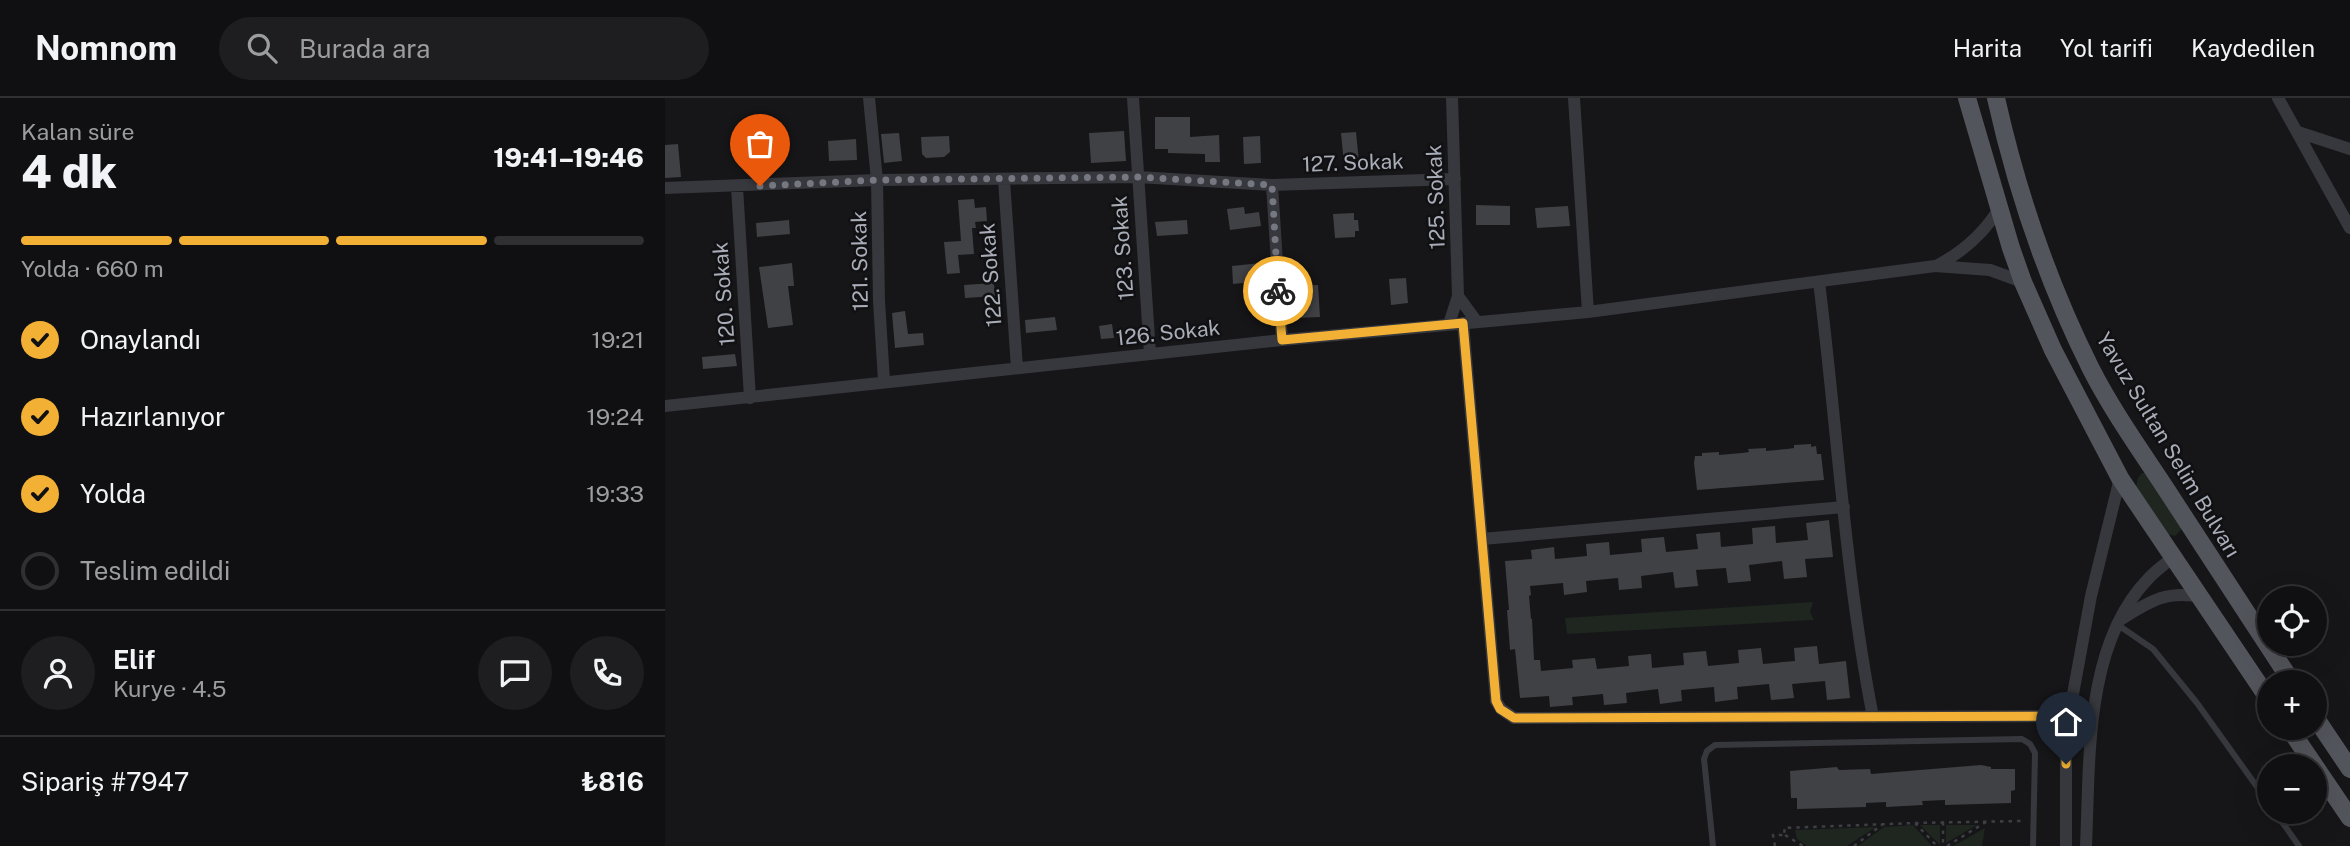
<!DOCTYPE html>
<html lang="tr">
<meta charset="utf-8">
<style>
:root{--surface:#101012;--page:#1e1e20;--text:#f1f3f6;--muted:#9c9d9f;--line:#303032;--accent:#f2b134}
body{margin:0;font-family:"Public Sans",sans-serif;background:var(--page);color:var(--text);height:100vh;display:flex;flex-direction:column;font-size:26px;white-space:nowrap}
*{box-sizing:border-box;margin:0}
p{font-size:23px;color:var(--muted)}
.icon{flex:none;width:38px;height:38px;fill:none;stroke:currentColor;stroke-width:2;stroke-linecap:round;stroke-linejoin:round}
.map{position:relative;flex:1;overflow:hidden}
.side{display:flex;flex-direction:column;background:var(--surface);width:665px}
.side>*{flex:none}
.fabs{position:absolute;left:1592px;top:488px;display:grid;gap:14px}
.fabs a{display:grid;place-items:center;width:70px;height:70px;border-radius:50%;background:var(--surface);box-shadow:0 7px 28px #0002,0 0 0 2px var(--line);font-size:35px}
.pin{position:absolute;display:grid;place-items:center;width:60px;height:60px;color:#fff;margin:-72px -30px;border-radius:50% 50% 50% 0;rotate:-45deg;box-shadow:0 0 7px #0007}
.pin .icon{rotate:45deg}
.courier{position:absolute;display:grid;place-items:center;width:70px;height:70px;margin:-35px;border:5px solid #f2b134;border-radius:50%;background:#fff;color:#222;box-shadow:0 2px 9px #0007}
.summary em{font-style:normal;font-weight:800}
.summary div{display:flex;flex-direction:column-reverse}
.summary{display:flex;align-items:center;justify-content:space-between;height:119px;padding:0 21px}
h1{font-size:46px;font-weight:800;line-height:52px}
.bar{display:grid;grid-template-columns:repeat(4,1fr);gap:10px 7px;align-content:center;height:84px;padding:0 21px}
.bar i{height:9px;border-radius:5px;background:var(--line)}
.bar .on{background:var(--accent)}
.bar p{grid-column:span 4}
.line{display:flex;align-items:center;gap:18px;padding:0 21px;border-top:2px solid var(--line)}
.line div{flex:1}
.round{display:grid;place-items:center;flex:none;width:74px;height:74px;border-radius:37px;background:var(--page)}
ol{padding:0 21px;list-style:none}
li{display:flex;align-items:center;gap:21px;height:77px}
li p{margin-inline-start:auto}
li .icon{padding:7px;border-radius:50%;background:var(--accent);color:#111;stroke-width:4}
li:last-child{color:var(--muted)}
li i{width:38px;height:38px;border:4px solid var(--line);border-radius:50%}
header{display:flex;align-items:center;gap:42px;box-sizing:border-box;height:98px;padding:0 35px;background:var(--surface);border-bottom:2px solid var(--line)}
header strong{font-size:33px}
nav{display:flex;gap:38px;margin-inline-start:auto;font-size:24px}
.search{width:490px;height:63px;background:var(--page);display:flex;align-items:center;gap:18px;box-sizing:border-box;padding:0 24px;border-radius:38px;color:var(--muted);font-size:26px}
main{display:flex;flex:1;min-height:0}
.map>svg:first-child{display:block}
</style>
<header>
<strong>Nomnom</strong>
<div class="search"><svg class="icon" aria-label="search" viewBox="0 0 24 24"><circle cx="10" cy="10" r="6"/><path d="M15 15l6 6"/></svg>Burada ara</div>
<nav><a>Harita</a><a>Yol tarifi</a><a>Kaydedilen</a></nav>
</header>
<main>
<section class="side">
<div class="summary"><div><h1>4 dk</h1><p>Kalan süre</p></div><em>19:41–19:46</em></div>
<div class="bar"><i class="on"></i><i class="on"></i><i class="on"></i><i></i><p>Yolda · 660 m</p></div>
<ol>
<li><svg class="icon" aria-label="check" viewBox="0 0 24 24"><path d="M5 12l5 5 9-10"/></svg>Onaylandı<p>19:21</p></li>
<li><svg class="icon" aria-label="check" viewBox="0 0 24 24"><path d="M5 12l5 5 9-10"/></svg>Hazırlanıyor<p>19:24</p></li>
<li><svg class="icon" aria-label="check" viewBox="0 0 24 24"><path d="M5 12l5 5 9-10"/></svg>Yolda<p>19:33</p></li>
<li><i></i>Teslim edildi</li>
</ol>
<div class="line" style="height:126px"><a class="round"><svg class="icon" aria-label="person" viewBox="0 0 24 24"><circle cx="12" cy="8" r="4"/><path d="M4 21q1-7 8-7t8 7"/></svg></a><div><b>Elif</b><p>Kurye · 4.5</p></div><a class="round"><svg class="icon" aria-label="chat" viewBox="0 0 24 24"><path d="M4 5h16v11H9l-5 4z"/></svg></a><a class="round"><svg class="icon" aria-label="phone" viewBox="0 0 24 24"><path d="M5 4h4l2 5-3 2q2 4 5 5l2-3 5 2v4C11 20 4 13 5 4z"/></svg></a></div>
<div class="line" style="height:91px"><div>Sipariş #7947</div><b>₺816</b></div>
</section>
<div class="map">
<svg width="1685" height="748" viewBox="0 0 1685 748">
<rect width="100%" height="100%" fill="#161618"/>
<!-- green -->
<path fill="#1e261f" d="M1477 375H1481L1518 430 1510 438 1502 436 1471 389 1473 380Z
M1148 504 1145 514 1149 522 902 536 900 520Z
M1248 727 1267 748H1193L1219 729Z
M1255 727H1275V747Z
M1281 727H1312L1281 745Z
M1211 729 1182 748H1142L1132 741 1130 732Z
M1320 730 1317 748H1288Z"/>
<!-- building -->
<path fill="#404145" d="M490 19H525V39L554 37 555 64H540V56L503 55V51H490Z
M459 33 461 63 426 65 424 35Z
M691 34 694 64 679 66 676 35Z
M234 35 237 63 219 65 216 36Z
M284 38 285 54 279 59 261 60 257 56 256 39Z
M595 38 596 65 579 66 578 39Z
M191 41 192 62 164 63 163 43Z
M13 46 16 79 0 80V47Z
M309 101 310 110 321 109 322 123 310 124 311 130H307L309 156 293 157 295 175 282 176 279 144 296 143 293 102Z
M811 107 845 108V127H811Z
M903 108 905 128 872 130 870 110Z
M579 109 580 116 594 114 596 128 565 132 562 111Z
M689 115V122H693L694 133H690V139L670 140 668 116Z
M124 122 125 136 92 139 91 125Z
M522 122 523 136 492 138 490 124Z
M127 165 129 188H123L128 227 103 230 94 169Z
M596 165 598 183 568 186 567 168Z
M741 180 743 205 726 207 724 181Z
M329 185 330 198 300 200 299 187Z
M653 187 655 219 632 220 631 188Z
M240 213 243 236 258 235 259 247 230 250 227 215Z
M390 219 392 232 361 235 360 222Z
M447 226 449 240 436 241 434 228Z
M70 256 72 268 38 271 37 259Z
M1146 346V349L1151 348 1152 356H1156L1159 382 1032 392 1029 365 1030 358H1037V355L1054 354V357L1077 355 1084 354 1083 351 1101 350V353L1122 351 1129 350V347Z
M1164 422 1168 459 1140 461 1142 479 1119 481 1117 463 1084 467 1086 483 1063 485 1061 470 1031 472 1033 488 1010 490 1008 474 976 478 977 490 954 492 953 480 921 483 922 494 899 497 898 485 865 488 866 497 864 498 866 521H867L869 562H875L876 573 908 570 907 562 930 560 932 571 964 568 963 558 986 556 987 570 1019 567 1018 555 1041 553 1043 568 1074 565 1073 552 1096 550 1098 566 1130 563 1129 550 1152 548 1154 566 1181 563 1185 600 1162 602 1160 583 1127 586 1129 600 1106 602 1104 586 1072 589 1073 601 1050 604 1049 589 1016 592 1017 603 995 606 993 591 961 595 962 605 939 607 938 596 907 599 908 607 885 609 884 598 855 600 850 551 845 552 842 512H844L840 463 867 461 866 452 889 449 890 461 922 458 921 446 944 444 945 457 977 454 976 441 999 439 1001 454 1033 451 1031 436 1055 434 1056 449 1088 446 1087 430 1110 428 1111 445 1143 442 1141 425Z
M1316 667 1326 669V671H1350V692L1346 693V705L1280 707V702L1257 703 1258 707 1221 709V704L1201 705V709L1132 711V700H1126L1125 673 1172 669 1174 672 1205 671 1206 676Z"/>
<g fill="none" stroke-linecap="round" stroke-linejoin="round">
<!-- path -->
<path stroke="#3d3f44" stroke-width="2.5" stroke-dasharray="3.5 5" stroke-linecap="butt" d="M1278 724V748
M1250 725 1358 723
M1120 737 1138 748
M1110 748 1108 737H1120L1119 730 1250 725 1272 748
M1189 748 1218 726
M1282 748 1321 724"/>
<!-- lane -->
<path stroke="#37383d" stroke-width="6" d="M1453 527 1488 551 1532 605 1605 707
M1610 714 1634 748
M1048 748 1039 661 1042 653 1050 647 1357 641 1365 646 1370 655 1368 748"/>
<!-- street -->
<path stroke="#37383d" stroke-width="12" d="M204 0 212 82 214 203 219 283
M468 0 485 256
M1613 0 1685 130
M1633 34 1685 51
M339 82 352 270
M607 87 617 242
M72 89 85 300
M0 90 212 82 473 79 607 87 790 81
M1271 168C1298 154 1319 136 1335 109
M1154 184C1172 327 1180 477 1208 619
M793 198 812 224
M923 214 1270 168 1325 172 1358 184
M798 225 831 603 836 611 849 620 1404 618
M784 226 793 198 787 0
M0 308 617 242 923 214 909 0
M817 441 1179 409
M1455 522C1484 504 1500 492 1536 499
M1401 748V638L1404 618 1426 498 1455 380
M1421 748C1425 663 1419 547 1483 481 1490 473 1499 467 1507 460"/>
<!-- primary -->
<path stroke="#53555c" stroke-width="18" d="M1302 0 1346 150 1358 184 1388 252 1455 380 1605 603
M1331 0C1352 94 1383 185 1426 271 1447 312 1474 350 1499 388 1542 454 1584 519 1627 584
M1650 619 1685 671
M1624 630 1685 720"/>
</g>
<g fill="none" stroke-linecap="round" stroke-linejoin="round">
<!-- done -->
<path stroke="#757880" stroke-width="7" stroke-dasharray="0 12.6" d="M95 88 212 82 472 79 607 87 613 193"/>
<!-- route -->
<path stroke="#f2b134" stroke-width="9" d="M613 193 617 242 798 225 831 603 835 611 849 620 1404 618 1401 638V666"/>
</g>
<g text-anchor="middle" stroke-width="5" stroke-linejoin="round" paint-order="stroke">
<!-- street labels -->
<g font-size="21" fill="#a8adb8" stroke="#111113">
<text transform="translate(688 65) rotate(-2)" y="7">127. Sokak</text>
<text transform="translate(771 99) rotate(-92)" y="7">125. Sokak</text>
<text transform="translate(458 150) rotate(-94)" y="7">123. Sokak</text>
<text transform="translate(195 163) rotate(-91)" y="7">121. Sokak</text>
<text transform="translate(326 177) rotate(-94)" y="7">122. Sokak</text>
<text transform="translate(59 196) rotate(-94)" y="7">120. Sokak</text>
<text transform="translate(503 235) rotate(-6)" y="7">126. Sokak</text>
<text transform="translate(1503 347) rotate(59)" y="7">Yavuz Sultan Selim Bulvarı</text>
</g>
</g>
</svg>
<div class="fabs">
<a><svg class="icon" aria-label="locate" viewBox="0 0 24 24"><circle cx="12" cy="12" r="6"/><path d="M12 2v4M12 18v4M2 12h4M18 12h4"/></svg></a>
<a>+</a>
<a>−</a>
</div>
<div class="pin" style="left:95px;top:88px;background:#ea580c"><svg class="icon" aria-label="bag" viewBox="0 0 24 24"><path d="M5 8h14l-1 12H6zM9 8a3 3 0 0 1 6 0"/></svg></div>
<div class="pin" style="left:1401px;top:666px;background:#1f2937"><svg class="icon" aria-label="home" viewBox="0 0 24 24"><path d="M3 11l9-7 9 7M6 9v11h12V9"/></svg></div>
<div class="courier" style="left:613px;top:193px"><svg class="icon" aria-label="bike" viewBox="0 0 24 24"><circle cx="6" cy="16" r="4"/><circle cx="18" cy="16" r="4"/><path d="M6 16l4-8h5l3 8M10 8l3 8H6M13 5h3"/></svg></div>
</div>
</main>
